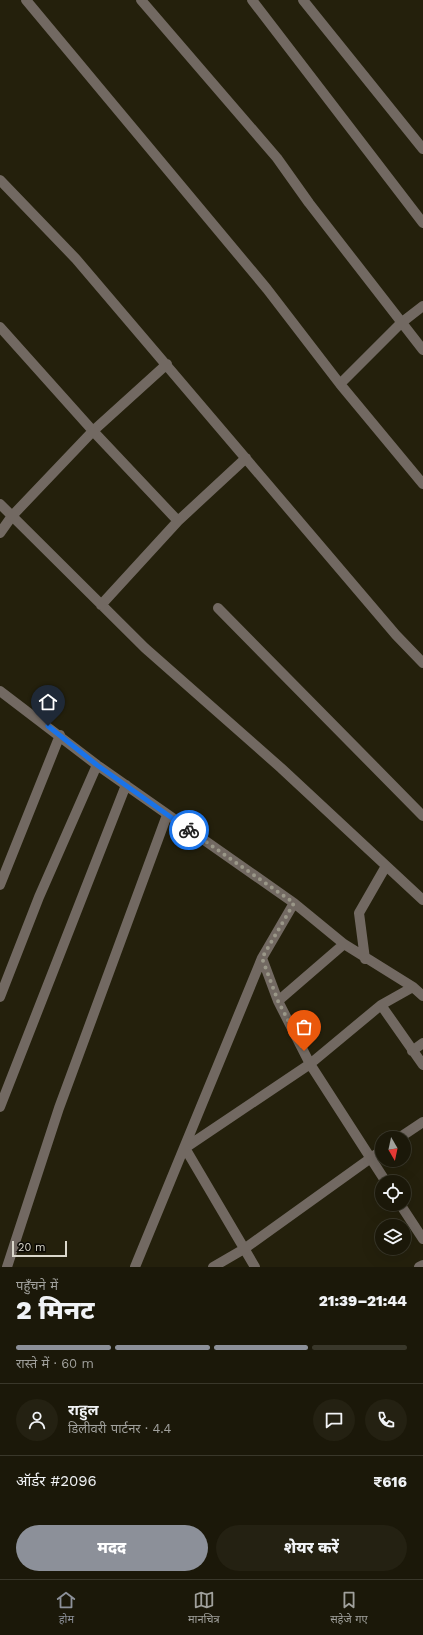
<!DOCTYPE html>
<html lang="hi">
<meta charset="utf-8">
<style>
:root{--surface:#1b1809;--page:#242112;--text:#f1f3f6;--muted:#a0a09c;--line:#39372a;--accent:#8c9099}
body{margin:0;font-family:"Work Sans","Noto Sans Devanagari",sans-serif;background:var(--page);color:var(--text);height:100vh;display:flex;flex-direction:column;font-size:15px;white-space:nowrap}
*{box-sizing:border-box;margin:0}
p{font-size:13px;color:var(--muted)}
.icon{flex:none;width:22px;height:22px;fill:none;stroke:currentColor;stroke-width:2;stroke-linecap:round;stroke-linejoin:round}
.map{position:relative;height:1267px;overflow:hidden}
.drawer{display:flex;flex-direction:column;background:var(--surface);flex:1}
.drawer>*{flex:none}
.needle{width:26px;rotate:171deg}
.controls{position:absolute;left:375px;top:1131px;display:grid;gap:8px}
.controls a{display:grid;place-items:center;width:36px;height:36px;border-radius:50%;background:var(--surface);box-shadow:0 4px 16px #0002,0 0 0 1px var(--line);font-size:20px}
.scale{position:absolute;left:12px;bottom:10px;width:55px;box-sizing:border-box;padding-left:4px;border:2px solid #dad7cb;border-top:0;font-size:11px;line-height:14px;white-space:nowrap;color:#dad7cb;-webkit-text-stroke:3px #0b0903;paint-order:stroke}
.pin{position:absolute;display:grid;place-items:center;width:34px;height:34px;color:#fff;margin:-41px -17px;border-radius:50% 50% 50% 0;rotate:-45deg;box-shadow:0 0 4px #0007}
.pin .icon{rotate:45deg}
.courier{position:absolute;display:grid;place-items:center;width:40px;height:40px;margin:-20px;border:3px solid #1a73e8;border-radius:50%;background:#fff;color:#222;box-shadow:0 1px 5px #0007}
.headline em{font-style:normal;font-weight:800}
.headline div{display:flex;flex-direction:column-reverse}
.headline{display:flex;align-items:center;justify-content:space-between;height:68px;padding:0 16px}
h1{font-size:26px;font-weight:800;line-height:30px}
.bar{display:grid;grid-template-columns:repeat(4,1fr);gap:6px 4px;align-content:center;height:48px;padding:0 16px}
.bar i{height:5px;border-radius:3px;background:var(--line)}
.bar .active{background:var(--accent)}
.bar p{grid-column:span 4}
.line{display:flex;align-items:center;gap:10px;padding:0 16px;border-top:1px solid var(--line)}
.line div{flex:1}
.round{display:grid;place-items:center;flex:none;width:42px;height:42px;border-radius:21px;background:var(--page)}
.primary-button{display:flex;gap:8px;margin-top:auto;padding:8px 16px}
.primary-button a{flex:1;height:46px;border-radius:24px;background:var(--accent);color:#fff;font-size:16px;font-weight:800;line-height:46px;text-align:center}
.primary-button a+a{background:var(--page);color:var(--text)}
.menu{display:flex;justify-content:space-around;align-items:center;height:56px;border-top:1px solid var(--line);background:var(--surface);font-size:11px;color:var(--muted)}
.menu a{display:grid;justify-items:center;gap:2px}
.menu .active{color:var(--accent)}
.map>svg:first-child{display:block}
</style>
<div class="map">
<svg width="423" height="1267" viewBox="0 0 423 1267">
<rect width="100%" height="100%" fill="#24200c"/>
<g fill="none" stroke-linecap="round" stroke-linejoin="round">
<!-- minor -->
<path stroke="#726962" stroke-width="10" d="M26 0 267 289 340 384 423 484
M141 0 277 158 309 203 423 350
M252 0 423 223
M303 0 423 149
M0 180 76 259 396 635 423 663
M0 327 93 431 178 521
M340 384 401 323 423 306
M0 504 145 648 281 768 423 900
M0 533 12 516 93 431 167 364
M101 605 178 521 246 458
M218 608 423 816
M0 691 97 765 294 903 344 944 413 987 423 996
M0 885 60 735
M344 944 278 1001 310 1064 386 1182
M262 958 278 1001
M365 959 359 913 386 866
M0 997 39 897 97 765
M381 1005 423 1065
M412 1051 423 1043
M0 1107 126 785
M399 1138 423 1122
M400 1204 423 1239
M7 1267 59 1108 167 815
M135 1267 262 958 294 903
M213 1267 244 1249 382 1150
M255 1267 185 1148 310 1064 381 1005 413 987
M419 1267 423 1265"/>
</g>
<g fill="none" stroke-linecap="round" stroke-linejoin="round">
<!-- done -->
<path stroke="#9a9788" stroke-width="4" stroke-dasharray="0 7.2" d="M189 830 294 903 262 958 278 1001 304 1051"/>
<!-- route -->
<path stroke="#1a73e8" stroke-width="5" d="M48 726 97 765 189 830"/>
</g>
</svg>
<div class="controls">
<a><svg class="needle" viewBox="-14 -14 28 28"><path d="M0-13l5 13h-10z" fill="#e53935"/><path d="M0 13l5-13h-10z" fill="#a0a09c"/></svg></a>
<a><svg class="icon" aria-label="locate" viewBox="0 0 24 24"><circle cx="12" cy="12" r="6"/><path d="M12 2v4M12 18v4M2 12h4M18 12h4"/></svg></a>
<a><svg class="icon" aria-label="layers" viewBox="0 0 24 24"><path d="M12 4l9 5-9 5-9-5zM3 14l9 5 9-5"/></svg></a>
</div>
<div class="scale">20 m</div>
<div class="pin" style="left:304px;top:1051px;background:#ea580c"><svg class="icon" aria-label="bag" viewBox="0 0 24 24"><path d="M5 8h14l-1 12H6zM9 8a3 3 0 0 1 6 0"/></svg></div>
<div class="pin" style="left:48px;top:726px;background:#1f2937"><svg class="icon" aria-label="home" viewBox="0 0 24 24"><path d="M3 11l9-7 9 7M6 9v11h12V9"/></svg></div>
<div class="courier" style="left:189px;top:830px"><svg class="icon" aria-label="bike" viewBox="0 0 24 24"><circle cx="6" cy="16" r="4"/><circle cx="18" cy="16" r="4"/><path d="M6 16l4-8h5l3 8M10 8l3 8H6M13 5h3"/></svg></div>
</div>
<section class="drawer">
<div class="headline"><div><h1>2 मिनट</h1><p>पहुँचने में</p></div><em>21:39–21:44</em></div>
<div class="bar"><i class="active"></i><i class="active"></i><i class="active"></i><i></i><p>रास्ते में · 60 m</p></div>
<div class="line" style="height:72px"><a class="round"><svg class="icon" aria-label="person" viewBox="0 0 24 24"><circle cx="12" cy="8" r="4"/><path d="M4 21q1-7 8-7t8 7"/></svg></a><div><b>राहुल</b><p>डिलीवरी पार्टनर · 4.4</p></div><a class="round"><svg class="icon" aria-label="chat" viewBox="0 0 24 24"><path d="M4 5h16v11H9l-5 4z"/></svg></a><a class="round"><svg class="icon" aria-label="phone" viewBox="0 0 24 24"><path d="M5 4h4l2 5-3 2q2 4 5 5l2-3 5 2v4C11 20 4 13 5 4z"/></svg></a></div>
<div class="line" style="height:52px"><div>ऑर्डर #2096</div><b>₹616</b></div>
<div class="primary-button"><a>मदद</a><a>शेयर करें</a></div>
</section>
<nav class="menu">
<a class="active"><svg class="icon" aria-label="home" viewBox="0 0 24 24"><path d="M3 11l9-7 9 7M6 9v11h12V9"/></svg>होम</a>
<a><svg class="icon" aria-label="map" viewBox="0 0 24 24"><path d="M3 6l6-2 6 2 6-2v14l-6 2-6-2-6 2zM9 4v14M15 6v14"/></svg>मानचित्र</a>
<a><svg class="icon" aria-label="saved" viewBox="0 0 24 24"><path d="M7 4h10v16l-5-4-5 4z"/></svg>सहेजे गए</a>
</nav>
